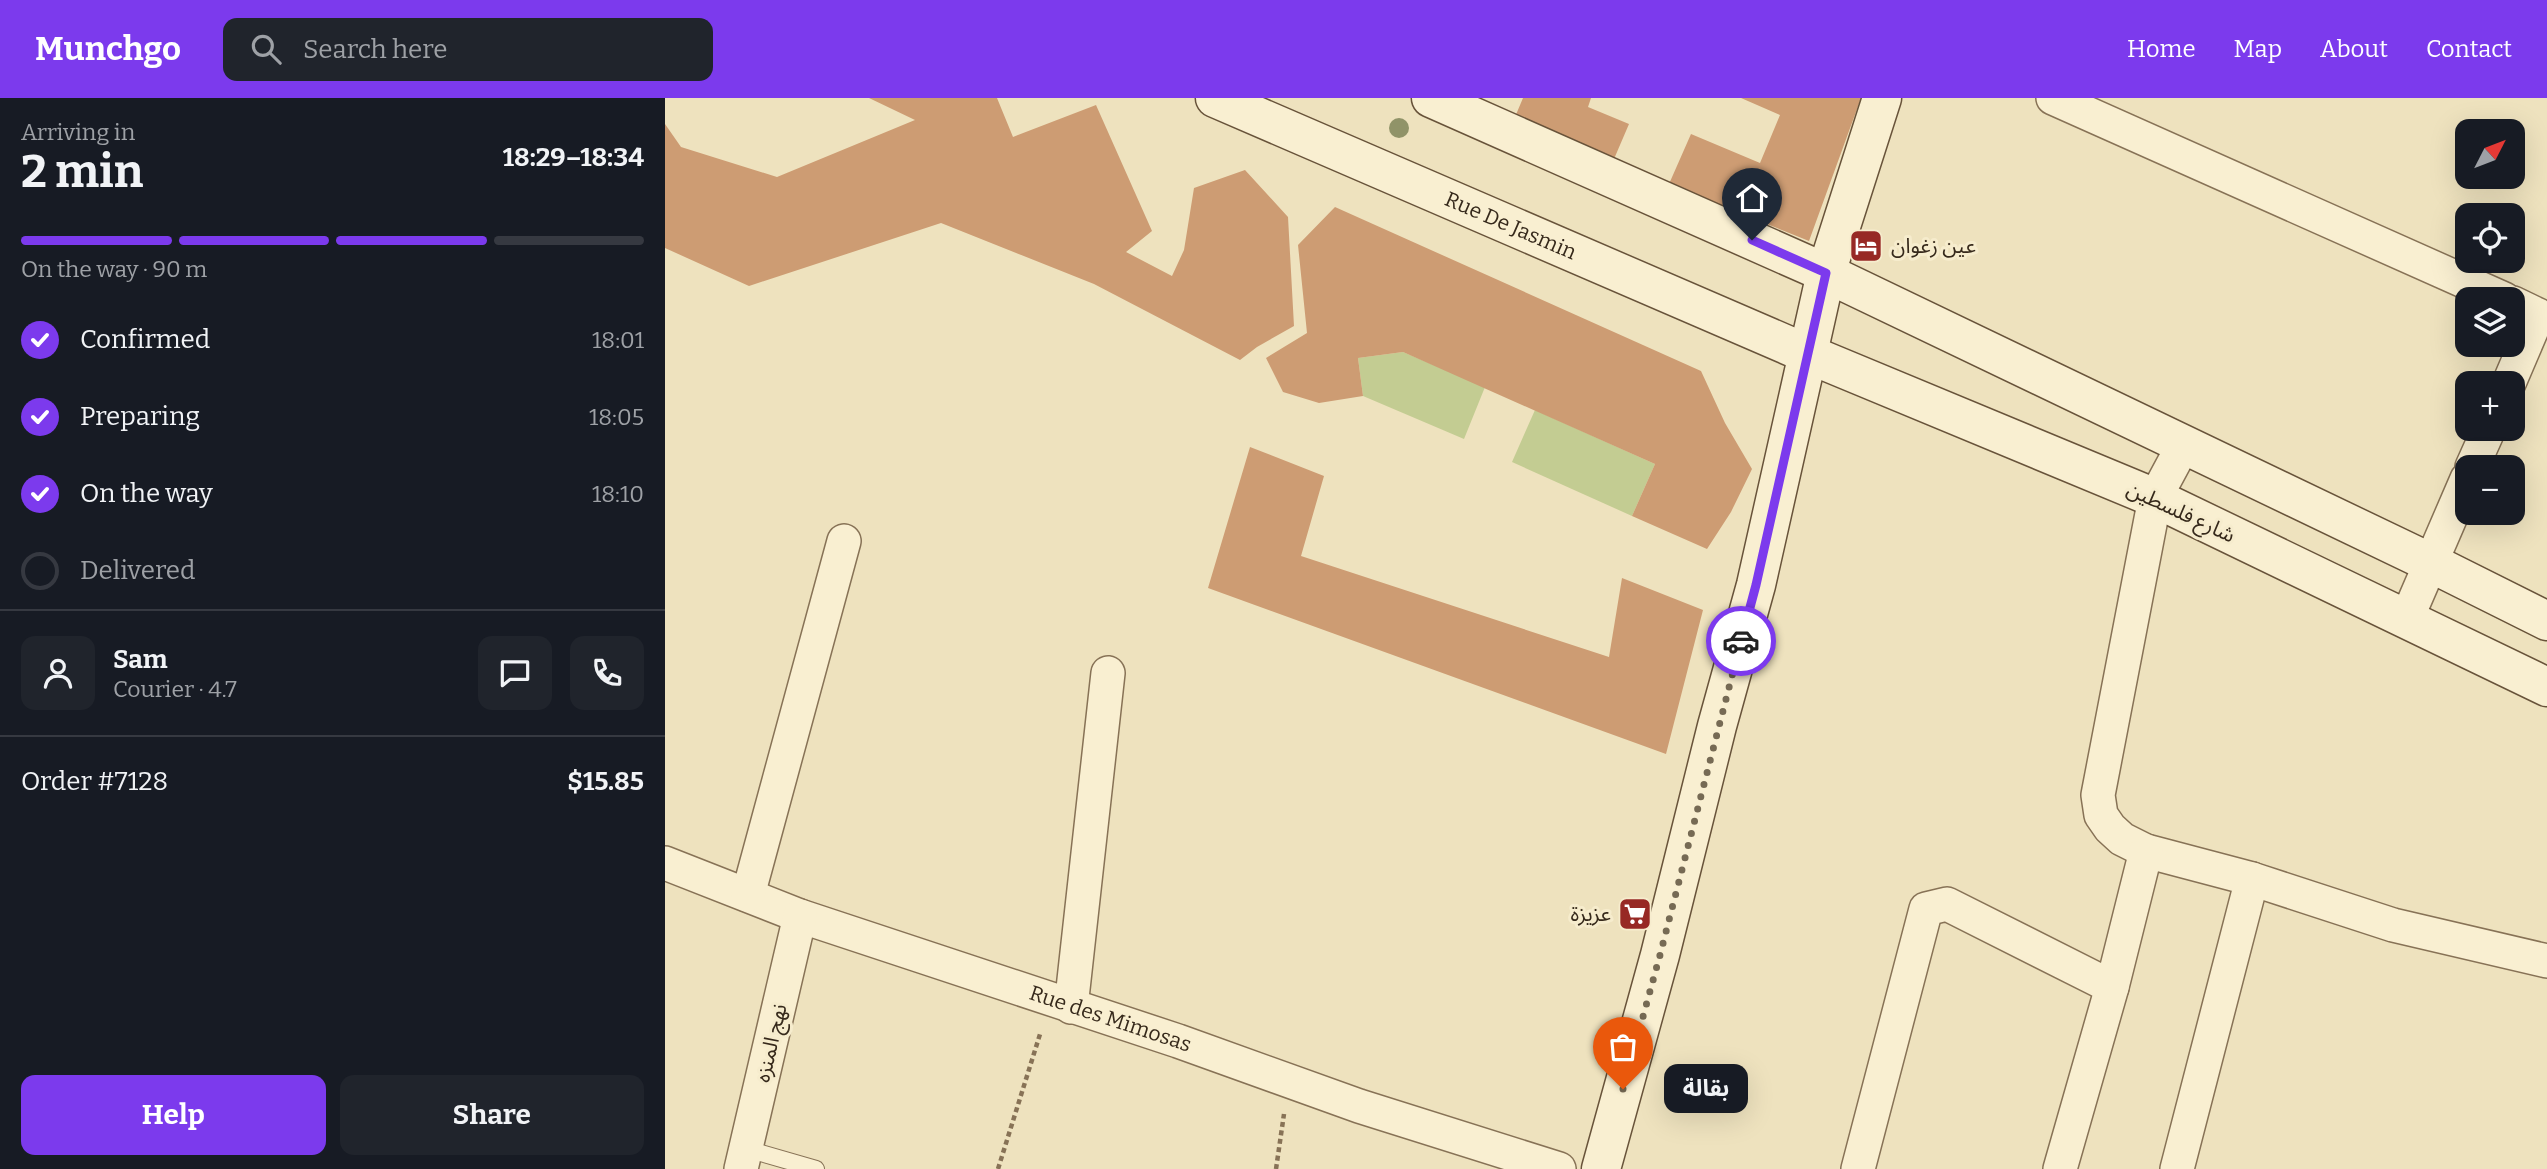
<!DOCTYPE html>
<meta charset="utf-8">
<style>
:root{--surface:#171b24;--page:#20242c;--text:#f1f3f6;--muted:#9ea1a6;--line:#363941;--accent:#7c3aed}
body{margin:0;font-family:Bitter,"Noto Sans Arabic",serif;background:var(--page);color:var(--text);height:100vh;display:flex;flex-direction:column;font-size:26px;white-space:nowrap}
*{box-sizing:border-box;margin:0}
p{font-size:23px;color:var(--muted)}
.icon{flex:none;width:38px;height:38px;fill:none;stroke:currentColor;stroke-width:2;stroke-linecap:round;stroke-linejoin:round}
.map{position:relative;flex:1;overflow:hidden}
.sheet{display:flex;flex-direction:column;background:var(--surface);width:665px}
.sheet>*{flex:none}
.needle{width:46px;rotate:48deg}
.fabs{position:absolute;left:1790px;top:21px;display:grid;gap:14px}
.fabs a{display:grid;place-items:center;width:70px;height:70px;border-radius:14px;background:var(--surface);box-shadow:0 7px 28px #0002;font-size:35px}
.pin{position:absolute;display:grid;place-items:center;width:60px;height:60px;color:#fff;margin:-72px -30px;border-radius:50% 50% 50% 0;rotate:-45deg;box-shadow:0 0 7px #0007}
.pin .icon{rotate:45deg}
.courier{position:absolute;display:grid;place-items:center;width:70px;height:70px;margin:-35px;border:5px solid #7c3aed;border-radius:50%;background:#fff;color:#222;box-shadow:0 2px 9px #0007}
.bubble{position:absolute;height:49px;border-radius:14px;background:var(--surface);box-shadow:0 7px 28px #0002;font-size:23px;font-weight:700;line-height:49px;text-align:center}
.headline em{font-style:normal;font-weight:700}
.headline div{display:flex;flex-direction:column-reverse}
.headline{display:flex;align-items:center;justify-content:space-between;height:119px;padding:0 21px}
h1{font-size:46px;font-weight:700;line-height:52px}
.bar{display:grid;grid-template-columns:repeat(4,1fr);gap:10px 7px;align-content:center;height:84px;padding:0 21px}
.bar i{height:9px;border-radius:5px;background:var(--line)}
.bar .current{background:var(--accent)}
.bar p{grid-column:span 4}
.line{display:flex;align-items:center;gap:18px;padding:0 21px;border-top:2px solid var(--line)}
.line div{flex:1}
.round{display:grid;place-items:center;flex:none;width:74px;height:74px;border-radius:14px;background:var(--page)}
ol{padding:0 21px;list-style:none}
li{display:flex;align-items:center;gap:21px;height:77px}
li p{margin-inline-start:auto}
li .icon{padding:7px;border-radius:50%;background:var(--accent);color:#fff;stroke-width:4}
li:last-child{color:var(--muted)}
li i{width:38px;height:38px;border:4px solid var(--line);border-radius:50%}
.action{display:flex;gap:14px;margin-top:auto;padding:14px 21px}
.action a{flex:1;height:80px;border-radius:14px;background:var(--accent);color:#fff;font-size:28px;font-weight:700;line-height:80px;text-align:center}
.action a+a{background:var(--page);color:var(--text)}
header{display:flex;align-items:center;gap:42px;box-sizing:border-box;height:98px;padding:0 35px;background:var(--accent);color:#fff}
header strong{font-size:33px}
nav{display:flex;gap:38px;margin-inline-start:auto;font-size:24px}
.search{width:490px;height:63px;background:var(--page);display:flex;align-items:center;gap:18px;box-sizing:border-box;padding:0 24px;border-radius:14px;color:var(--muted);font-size:26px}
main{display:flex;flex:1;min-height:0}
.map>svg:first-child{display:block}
</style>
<header>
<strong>Munchgo</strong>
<div class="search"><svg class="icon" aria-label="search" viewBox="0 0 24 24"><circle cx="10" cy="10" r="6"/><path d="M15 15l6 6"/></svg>Search here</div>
<nav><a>Home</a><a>Map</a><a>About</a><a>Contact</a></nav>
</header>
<main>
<section class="sheet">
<div class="headline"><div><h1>2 min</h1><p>Arriving in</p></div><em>18:29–18:34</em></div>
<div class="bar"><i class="current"></i><i class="current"></i><i class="current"></i><i></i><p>On the way · 90 m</p></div>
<ol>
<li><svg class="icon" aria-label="check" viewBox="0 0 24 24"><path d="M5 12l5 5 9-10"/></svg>Confirmed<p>18:01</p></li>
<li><svg class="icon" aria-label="check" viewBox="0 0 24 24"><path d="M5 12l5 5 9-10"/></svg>Preparing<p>18:05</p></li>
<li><svg class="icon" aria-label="check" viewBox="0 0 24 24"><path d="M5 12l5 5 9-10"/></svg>On the way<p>18:10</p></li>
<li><i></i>Delivered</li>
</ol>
<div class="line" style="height:126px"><a class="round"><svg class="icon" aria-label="person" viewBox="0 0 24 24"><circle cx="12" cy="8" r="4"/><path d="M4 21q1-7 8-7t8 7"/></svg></a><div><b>Sam</b><p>Courier · 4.7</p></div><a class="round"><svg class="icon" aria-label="chat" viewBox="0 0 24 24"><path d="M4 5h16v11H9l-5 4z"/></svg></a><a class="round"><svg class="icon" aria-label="phone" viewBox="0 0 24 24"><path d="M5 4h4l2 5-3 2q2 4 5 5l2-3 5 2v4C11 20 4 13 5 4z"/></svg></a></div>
<div class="line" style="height:91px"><div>Order #7128</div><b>$15.85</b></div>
<div class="action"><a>Help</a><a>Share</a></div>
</section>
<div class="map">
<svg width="1882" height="1071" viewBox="0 0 1882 1071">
<rect width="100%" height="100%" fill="#eee2be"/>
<!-- green -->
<path fill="#c3cc92" d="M738 254 820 289 799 341 698 298 693 260Z
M870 312 990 366 967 418 847 364Z"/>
<!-- building -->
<path fill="#cd9c73" d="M204 0H332L348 39 431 7 487 133 461 154 507 178 519 152 529 90 580 72 623 119 629 228 592 249 575 262 429 186 276 125 84 188 0 150V26L16 49 112 79 250 22Z
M858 0H926L923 9 964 26 949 61 850 19Z
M1076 0H1196L1144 143 1004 86 1026 36 1095 65 1115 17Z
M670 109 1036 273 1060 325 1087 371 1066 414 1042 451 967 418 990 366 738 254 693 260 698 298 654 305 618 294 601 260 642 235 633 147Z
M585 349 659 378 636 458 944 559 957 480 1038 512 1001 656 543 490Z"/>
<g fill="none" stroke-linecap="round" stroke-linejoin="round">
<defs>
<path id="lane" d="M82 1051 151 1071"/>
<g id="street">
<path d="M1388 0 1839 201"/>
<path d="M1844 285 1873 217 1848 205"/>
<path d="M1519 346 1490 400 1433 697 1436 717 1445 730 1457 741 1481 753 1587 781 1728 827 1882 863"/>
<path d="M1807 369 1824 331"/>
<path d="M1742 520 1802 381"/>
<path id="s1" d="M0 765 135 818 513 943 694 1008 894 1071"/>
<path d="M83 797 179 443"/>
<path d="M406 909 443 575"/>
<path d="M76 1071 135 818"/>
<path d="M1193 1071 1261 811 1282 806 1447 889"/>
<path d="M1395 1071 1447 889 1481 753"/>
<path d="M1512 1071 1587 781"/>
</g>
<g id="secondary">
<path id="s2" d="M550 0 1143 256 1490 400 1882 589"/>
<path d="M766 0 1161 175 1766 465 1882 523"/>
<path d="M936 1071 995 857 1052 628 1091 487 1161 175 1217 0"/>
</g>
</defs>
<!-- lane casing -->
<use href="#lane" stroke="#877256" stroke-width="18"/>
<!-- street casing -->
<use href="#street" stroke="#877256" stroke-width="36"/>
<!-- secondary casing -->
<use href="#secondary" stroke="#68533a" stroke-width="41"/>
<!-- path -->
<path stroke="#877256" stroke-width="4.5" stroke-dasharray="5 3.5" stroke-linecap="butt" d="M333 1071 376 933
M611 1071 619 1016"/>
<!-- lane -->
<use href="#lane" stroke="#f9efd1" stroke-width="16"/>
<!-- street -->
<use href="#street" stroke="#f9efd1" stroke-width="33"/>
<!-- secondary -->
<use href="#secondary" stroke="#f9efd1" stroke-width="38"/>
</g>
<!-- trees -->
<circle fill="#909368" cx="734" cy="30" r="10"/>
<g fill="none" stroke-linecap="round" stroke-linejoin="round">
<!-- done -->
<path stroke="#766a54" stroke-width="7" stroke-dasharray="0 12.6" d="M958 991 995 857 1076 543"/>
<!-- route -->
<path stroke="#7c3aed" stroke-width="9" d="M1076 543 1091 487 1161 175 1087 142"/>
</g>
<!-- icons -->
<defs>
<symbol id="hotel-square" viewBox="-11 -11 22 22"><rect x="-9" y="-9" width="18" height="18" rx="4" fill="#972925" stroke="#f6eccd"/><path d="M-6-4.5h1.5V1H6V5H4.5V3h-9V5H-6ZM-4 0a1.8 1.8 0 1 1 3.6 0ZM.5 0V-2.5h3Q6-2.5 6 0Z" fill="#fff"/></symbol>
<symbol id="supermarket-square" viewBox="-11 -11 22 22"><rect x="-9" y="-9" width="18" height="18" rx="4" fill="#972925" stroke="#f6eccd"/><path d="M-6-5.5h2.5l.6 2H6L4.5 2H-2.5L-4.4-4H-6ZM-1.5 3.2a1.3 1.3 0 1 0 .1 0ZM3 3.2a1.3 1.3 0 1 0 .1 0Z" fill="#fff"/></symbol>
</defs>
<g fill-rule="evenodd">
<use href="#hotel-square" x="1182" y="129" width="38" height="38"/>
<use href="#supermarket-square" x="951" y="797" width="38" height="38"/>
</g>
<g text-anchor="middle" stroke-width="6" stroke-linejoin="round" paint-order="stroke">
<!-- street labels -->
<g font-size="21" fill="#36291b" stroke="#f6eccd">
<text dy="7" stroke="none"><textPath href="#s2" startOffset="322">Rue De Jasmin</textPath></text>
<text transform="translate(1516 414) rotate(25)" y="7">شارع فلسطين</text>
<text dy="7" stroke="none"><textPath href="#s1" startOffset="472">Rue des Mimosas</textPath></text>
<text transform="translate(106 945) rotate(-77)" y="7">نهج المنزه</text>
</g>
<!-- poi labels -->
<g font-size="21" fill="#36291b" stroke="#f6eccd" text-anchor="start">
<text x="1226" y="155">عين زغوان</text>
<text x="946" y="823" text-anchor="end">عزيزة</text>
</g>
</g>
</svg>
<div class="fabs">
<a><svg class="needle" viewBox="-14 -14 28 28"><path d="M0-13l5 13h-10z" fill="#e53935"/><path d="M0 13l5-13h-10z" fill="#9ea1a6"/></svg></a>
<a><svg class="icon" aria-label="locate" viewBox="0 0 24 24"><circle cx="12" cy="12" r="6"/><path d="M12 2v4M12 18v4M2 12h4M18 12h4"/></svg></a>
<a><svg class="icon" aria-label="layers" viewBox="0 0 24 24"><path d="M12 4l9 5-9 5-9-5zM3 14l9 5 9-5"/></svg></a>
<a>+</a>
<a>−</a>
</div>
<div class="pin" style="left:958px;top:991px;background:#ea580c"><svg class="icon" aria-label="bag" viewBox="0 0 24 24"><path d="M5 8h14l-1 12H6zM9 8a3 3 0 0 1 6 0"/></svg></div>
<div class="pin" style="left:1087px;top:142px;background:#1f2937"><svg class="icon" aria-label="home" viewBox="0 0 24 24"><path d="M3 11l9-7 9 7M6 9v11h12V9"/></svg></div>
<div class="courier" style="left:1076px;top:543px"><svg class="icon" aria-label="car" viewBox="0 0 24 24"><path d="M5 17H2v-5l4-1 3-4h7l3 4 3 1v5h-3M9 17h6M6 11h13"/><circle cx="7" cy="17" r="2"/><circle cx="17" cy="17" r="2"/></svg></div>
<div class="bubble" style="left:999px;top:966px;width:84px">بقالة</div>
</div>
</main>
